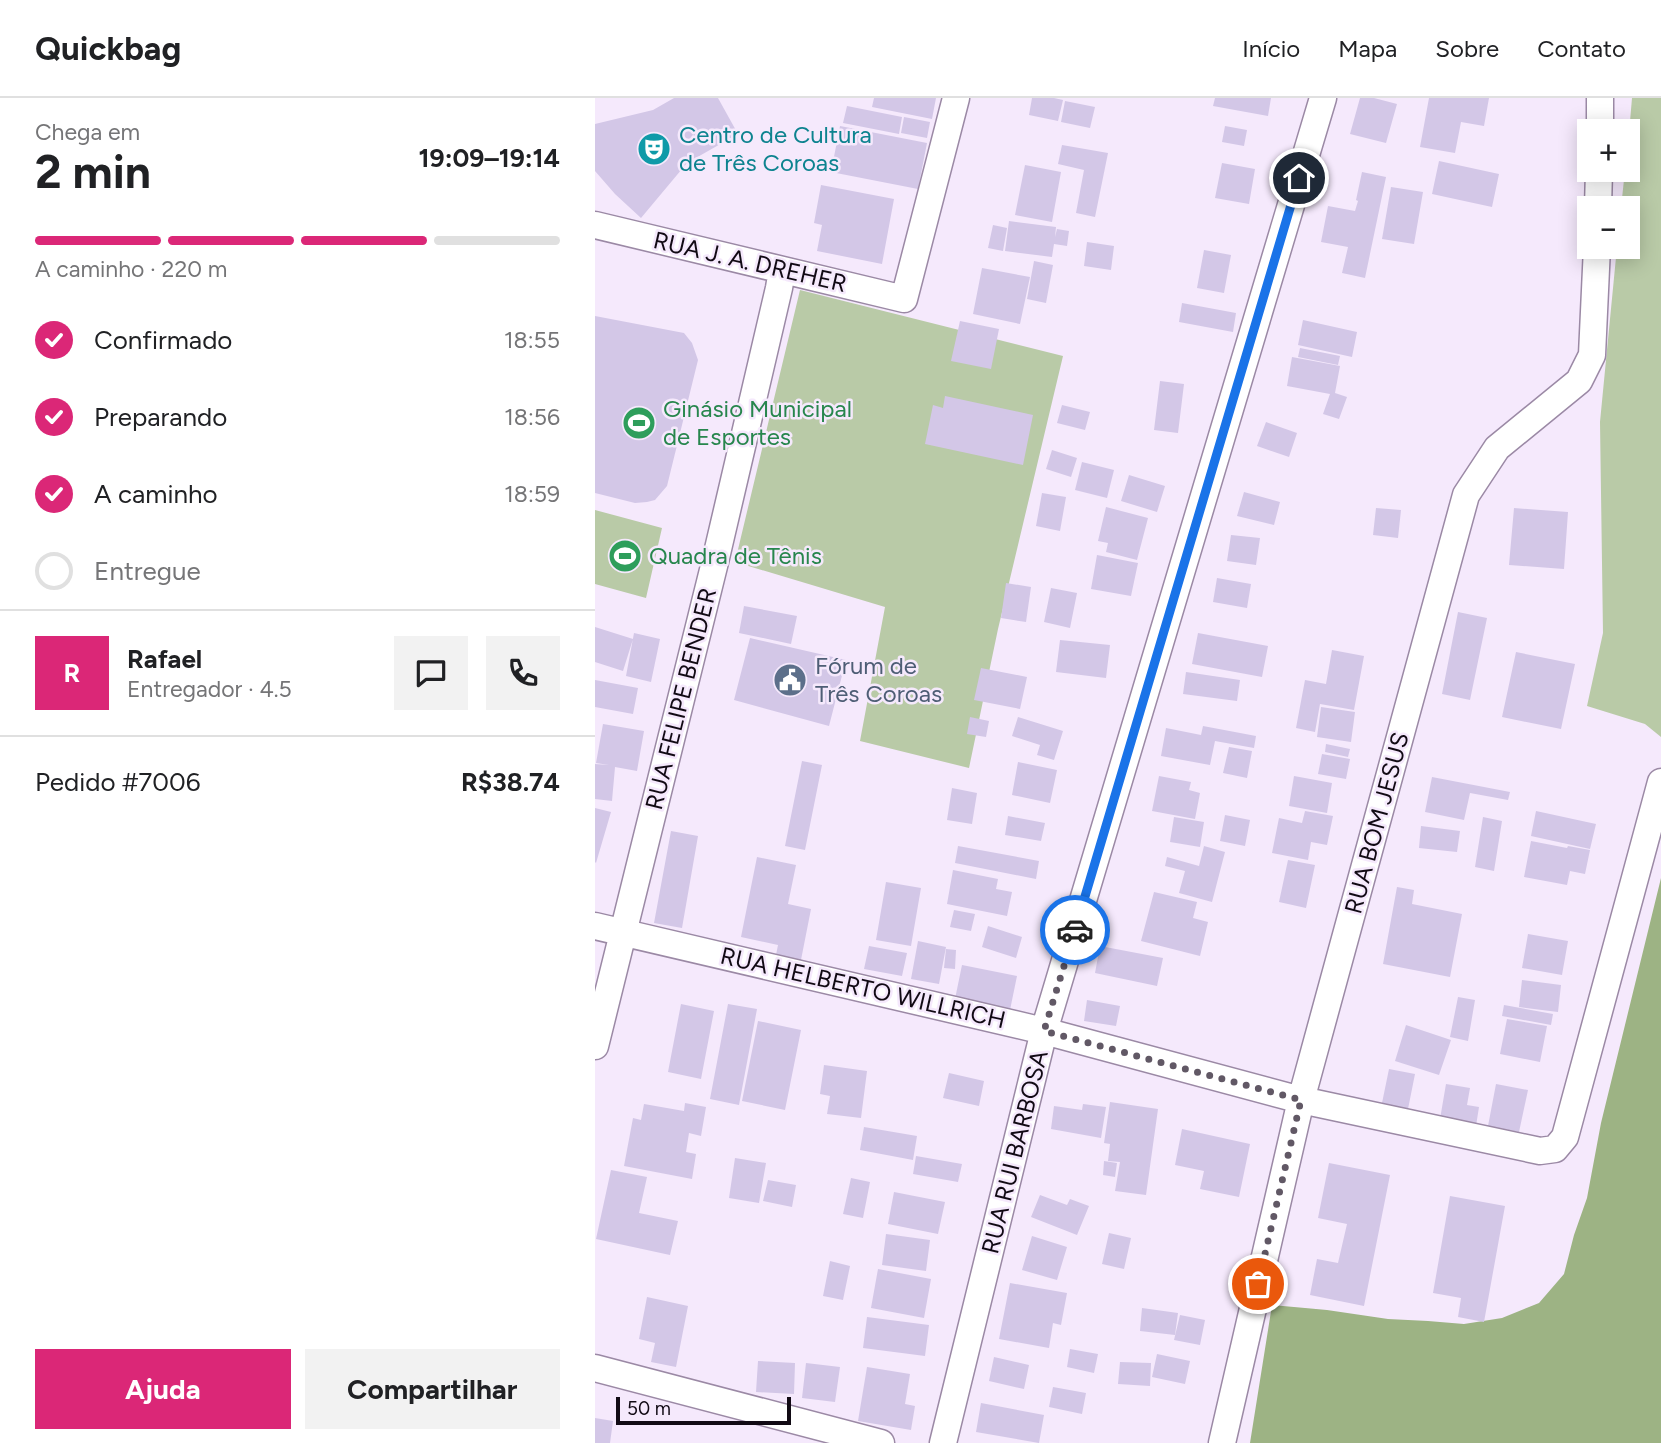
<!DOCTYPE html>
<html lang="pt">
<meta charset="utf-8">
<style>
:root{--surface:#fff;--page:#f2f2f2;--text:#202124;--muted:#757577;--line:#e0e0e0;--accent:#db2777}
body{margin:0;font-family:Figtree,sans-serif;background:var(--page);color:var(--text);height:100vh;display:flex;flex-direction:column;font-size:26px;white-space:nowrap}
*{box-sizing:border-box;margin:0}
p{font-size:23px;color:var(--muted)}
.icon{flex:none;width:38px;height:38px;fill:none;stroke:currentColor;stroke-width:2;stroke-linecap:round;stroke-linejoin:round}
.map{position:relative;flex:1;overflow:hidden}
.details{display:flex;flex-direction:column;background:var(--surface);width:595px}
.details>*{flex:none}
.tools{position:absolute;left:982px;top:21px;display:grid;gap:14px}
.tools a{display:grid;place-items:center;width:63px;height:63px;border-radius:0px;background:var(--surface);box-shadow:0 4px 18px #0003;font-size:35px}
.scale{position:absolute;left:21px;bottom:18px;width:175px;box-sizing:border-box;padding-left:7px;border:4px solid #110a14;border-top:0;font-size:19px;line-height:24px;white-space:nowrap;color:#110a14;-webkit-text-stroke:5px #f5e9fc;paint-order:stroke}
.pin{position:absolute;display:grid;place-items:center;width:60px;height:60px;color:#fff;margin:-30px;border:4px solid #fff;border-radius:50%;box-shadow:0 2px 7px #0007}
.courier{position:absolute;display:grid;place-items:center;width:70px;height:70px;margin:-35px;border:5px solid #1a73e8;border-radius:50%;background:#fff;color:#222;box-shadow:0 2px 9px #0007}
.summary em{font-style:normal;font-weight:700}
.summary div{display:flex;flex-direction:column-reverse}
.summary{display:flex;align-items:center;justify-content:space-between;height:119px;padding:0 35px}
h1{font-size:46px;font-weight:700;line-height:52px}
.bar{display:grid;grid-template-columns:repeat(4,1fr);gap:10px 7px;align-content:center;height:84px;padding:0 35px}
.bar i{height:9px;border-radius:5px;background:var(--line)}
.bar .active{background:var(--accent)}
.bar p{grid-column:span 4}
.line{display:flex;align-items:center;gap:18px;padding:0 35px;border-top:2px solid var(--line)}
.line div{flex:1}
.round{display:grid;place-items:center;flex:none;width:74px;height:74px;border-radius:0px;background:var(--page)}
ol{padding:0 35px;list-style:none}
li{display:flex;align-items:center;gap:21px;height:77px}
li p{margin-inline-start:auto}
li .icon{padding:7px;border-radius:50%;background:var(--accent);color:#fff;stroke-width:4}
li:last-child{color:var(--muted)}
li i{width:38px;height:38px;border:4px solid var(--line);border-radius:50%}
.action{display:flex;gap:14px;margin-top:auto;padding:14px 35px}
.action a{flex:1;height:80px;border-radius:0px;background:var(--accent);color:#fff;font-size:28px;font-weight:700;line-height:80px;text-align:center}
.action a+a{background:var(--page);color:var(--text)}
header{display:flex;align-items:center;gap:42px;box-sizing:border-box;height:98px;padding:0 35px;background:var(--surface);border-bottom:2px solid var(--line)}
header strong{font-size:33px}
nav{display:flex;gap:38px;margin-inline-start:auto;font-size:24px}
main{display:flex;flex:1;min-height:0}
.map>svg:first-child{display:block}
</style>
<header>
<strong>Quickbag</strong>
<nav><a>Início</a><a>Mapa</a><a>Sobre</a><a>Contato</a></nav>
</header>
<main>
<section class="details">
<div class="summary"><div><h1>2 min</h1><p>Chega em</p></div><em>19:09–19:14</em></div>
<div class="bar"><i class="active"></i><i class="active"></i><i class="active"></i><i></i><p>A caminho · 220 m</p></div>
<ol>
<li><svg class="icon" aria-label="check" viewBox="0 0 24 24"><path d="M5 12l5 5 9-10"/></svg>Confirmado<p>18:55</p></li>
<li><svg class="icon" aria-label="check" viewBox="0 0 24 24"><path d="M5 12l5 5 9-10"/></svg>Preparando<p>18:56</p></li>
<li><svg class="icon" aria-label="check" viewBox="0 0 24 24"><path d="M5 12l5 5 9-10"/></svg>A caminho<p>18:59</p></li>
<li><i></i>Entregue</li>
</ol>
<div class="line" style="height:126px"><b class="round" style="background:var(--accent);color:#fff">R</b><div><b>Rafael</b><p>Entregador · 4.5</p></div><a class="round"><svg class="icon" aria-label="chat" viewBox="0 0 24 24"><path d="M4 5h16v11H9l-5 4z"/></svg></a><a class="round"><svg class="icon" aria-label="phone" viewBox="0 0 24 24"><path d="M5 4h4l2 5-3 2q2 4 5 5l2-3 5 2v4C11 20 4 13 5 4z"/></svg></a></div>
<div class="line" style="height:91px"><div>Pedido #7006</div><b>R$38.74</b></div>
<div class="action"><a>Ajuda</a><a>Compartilhar</a></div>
</section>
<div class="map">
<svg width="1066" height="1345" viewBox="0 0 1066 1345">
<rect width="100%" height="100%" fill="#f5e9fc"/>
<!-- green -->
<path fill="#b9caa7" d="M1037 0H1066V639L1050 626 992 608 1008 535 1005 324 1022 149H1032V110H1026L1030 72H1032L1033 47Z
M205 192 468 258 403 531 374 670 265 643 290 509 140 464Z
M0 412 67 430 51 500 0 486Z"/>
<!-- forest -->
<path fill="#9db384" d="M1066 780V1345H655L677 1207 732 1212 793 1221 833 1223 869 1226 907 1220 944 1205 969 1176 979 1137 992 1100 1006 1025Z"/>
<!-- building -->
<path fill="#d3c7e7" d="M79 0H123L143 36 92 65 46 120 20 96 0 73V26L58 12Z
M279 0H341L337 21 277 9Z
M437 0H459L468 2 463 23 434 17Z
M620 0H676L673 18 618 8Z
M765 0H779L802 6 791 45 755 36Z
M834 0H894L889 28 866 24 860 55 825 49Z
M470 3 500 9 495 30 466 24Z
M252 8 307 19 304 36 248 25Z
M309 19 335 24 332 40 306 35Z
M245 28 332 45 323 91 236 74Z
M630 28 652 32 649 48 627 44Z
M467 47 513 55 500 119 481 115 489 72 463 66Z
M844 63 904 76 897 109 837 96Z
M627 65 660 71 654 106 620 100Z
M430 67 466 74 457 124 420 117Z
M767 74 791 79 770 180 747 175 753 149 726 144 733 108 760 113 763 103 761 102Z
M226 87 299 101 287 166 222 153 227 127 219 125Z
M796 89 828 94 819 146 787 141Z
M414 123 461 129 460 139 462 131 474 133 472 148 459 146 457 159 410 153Z
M398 127 412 130 408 153 393 150Z
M492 144 519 148 516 172 489 168Z
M609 152 636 157 629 195 602 190Z
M439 163 458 167 451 205 432 201Z
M387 170 435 179 425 226 378 216Z
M587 205 641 215 638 234 584 224Z
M0 218 89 235 97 245 103 262 72 388 60 402 52 404 40 405 0 395Z
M708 222 762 234 757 259 703 247Z
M365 223 404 231 396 271 356 263Z
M705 250 745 258 743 267 703 259Z
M697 259 745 268 740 295 752 299 744 321 728 316 735 296 692 288Z
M565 283 589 286 583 335 559 332Z
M350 298 438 317 428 367 330 346 338 307 348 310Z
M467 307 495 314 490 332 462 325Z
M671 324 702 335 694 359 662 348Z
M457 352 482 360 476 379 451 371Z
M487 364 519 372 512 400 480 392Z
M534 377 570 388 562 414 526 403Z
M649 394 685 404 679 427 642 418Z
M447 395 471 399 465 433 441 428Z
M511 409 553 420 542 462 511 454 513 445 503 443Z
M781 410 806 412 803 440 778 437Z
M919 410 973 414 969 471 914 467Z
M636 437 665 440 661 467 632 463Z
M502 457 543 465 536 498 496 491Z
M622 480 656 486 652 510 618 504Z
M411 485 436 489 431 524 406 520Z
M456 490 482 495 475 530 449 524Z
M149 508 202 518 196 546 144 535Z
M863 514 892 520 875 602 847 596Z
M0 529 38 541 28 573 0 564Z
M39 535 65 541 56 584 31 578Z
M603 535 673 548 667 579 597 566Z
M155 540 251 562 234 628 139 602Z
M465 542 515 547 511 580 461 574Z
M737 552 769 558 759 612 725 606 720 634 701 630 710 582 731 586Z
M921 554 980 566 966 631 907 619Z
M386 570 432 579 425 611 379 602Z
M591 574 645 582 642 603 588 596Z
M0 582 43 590 38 616 0 609Z
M726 609 760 614 756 644 722 639Z
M375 619 394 623 391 639 372 636Z
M423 619 468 633 459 662 442 657 445 647 417 638Z
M8 626 49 633 42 673 20 669 17 703 0 701V666L14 667 1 665Z
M608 628 661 638 659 650 620 643 615 667 566 658 571 630 606 637Z
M731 646 755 651 753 659 730 654Z
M634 649 657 653 652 680 628 675Z
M727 656 755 661 751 681 723 676Z
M207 663 227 667 210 752 190 748Z
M423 664 462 672 455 705 417 697Z
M564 678 596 684 594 692 605 695 600 721 557 713Z
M699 678 737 685 732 715 694 708Z
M837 679 915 694 913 702 875 695 869 722 830 714Z
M357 690 382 695 377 726 352 722Z
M0 710 16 714 1 765 0 764Z
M710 713 738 718 732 747 716 744 713 762 677 755 684 720 707 725Z
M941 713 1001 726 995 751 936 738Z
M630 717 655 722 650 748 625 743Z
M413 718 450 725 446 743 410 737Z
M579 719 609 724 605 749 575 744Z
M888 719 907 723 899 773 880 769Z
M826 728 865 733 862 754 824 750Z
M76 733 103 738 87 830 59 825Z
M936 743 972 750 973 748 995 752 990 776 975 773 972 787 929 779Z
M363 748 444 763 441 781 360 765Z
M609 748 630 754 617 804 584 795 590 773 570 768 572 759 604 768Z
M162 759 201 767 193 806 216 811 205 867 180 862 183 847 146 839Z
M693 762 720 767 711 810 684 804Z
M358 772 403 781 401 791 417 794 412 818 352 806Z
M291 784 326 790 316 848 281 842Z
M802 789 819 792 817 806 867 816 855 879 788 866Z
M559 794 602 804 598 820 613 824 605 858 546 843Z
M359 812 380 816 376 833 355 829Z
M393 828 427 839 421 860 387 849Z
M933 836 973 843 967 877 927 870Z
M323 843 351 849 344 886 316 881Z
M274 848 312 855 307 878 269 871Z
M505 848 568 860 562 888 500 875Z
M351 851 361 852 360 871 349 870Z
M367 867 422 878 415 912 360 901Z
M927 882 966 887 963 914 924 909Z
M863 899 880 902 873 943 855 939Z
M492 902 525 908 521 928 489 923Z
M86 906 119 913 106 981 73 974Z
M133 906 162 911 144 1007 115 1001Z
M909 907 958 916 956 927 907 918Z
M912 921 952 928 945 964 905 956Z
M163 923 206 932 190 1012 147 1003Z
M811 927 856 942 844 977 800 963Z
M229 967 272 973 266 1020 232 1016 235 998 225 996Z
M794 971 820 976 813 1011 787 1005Z
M354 975 389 983 384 1008 348 1000Z
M851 986 875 990 872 1007 884 1009 881 1028 845 1021Z
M901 986 933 992 924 1034 893 1028Z
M515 1004 563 1011 551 1097 520 1093 525 1064 513 1063 515 1046 509 1045Z
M90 1005 111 1009 106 1038 94 1035 91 1054 101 1056 97 1081 29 1068 38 1020 46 1022 49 1006 89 1013Z
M488 1006 511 1009 506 1040 456 1031 459 1008 487 1012Z
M269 1029 322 1038 318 1062 265 1052Z
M587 1031 655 1046 644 1099 605 1091 609 1073 580 1067Z
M321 1058 367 1066 363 1084 318 1076Z
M140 1060 171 1065 164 1105 134 1100Z
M509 1063 522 1065 520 1079 508 1077Z
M734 1065 795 1077 769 1208 715 1197 722 1161 743 1165 752 1126 723 1120Z
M16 1072 52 1079 44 1115 83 1123 75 1157 1 1141Z
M256 1080 275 1084 268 1120 248 1116Z
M173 1082 201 1087 197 1109 168 1103Z
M299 1094 350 1104 343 1136 293 1126Z
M445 1097 472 1107 475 1101 494 1108 482 1137 436 1119Z
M855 1098 910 1108 889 1224 863 1219 866 1200 838 1195Z
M514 1135 536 1140 529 1171 507 1166Z
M291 1136 335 1142 331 1173 287 1167Z
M437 1138 472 1149 462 1182 427 1172Z
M235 1163 255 1168 248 1202 228 1198Z
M283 1171 336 1181 329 1220 276 1210Z
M415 1185 472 1195 466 1227 458 1225 454 1250 404 1241Z
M52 1199 93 1208 81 1269 56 1264 60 1245 44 1241Z
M547 1210 583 1215 580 1237 545 1233Z
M585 1217 610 1222 605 1247 579 1242Z
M272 1219 334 1227 330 1258 268 1250Z
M475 1251 503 1256 499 1275 472 1269Z
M562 1256 595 1263 590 1286 557 1279Z
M399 1259 434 1267 429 1291 394 1283Z
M163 1263 200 1265 199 1296 161 1294Z
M525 1264 556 1265 555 1288 523 1286Z
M211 1265 245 1269 240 1304 207 1300Z
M272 1269 315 1276 310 1306 320 1308 316 1332 263 1323Z
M458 1289 491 1295 487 1316 454 1309Z
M386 1305 449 1317 444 1345 381 1334Z
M0 1320 18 1323 15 1345H0Z"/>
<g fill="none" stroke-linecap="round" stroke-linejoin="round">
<defs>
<path id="minor" d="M1005 33V0
M1003 110 1004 72
M0 127 309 201 361 0
M0 828 449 933 706 1002 945 1053 960 1051 970 1039 1066 684
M0 948 120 464 184 190 187 172
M0 1270 286 1345
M348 1345 449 933 728 0
M627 1345 706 1002 871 397 902 350 984 283 997 257 1002 149"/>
</defs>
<!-- minor casing -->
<use href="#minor" stroke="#9b89a5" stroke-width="29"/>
<!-- minor -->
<use href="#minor" stroke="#fff" stroke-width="26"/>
</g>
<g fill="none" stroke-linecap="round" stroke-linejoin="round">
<!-- done -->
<path stroke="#615865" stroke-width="7" stroke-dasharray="0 12.6" d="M480 832 449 933 706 1002 663 1186"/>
<!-- route -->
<path stroke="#1a73e8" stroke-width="9" d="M480 832 704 80"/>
</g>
<!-- icons -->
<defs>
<symbol id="theatre-disc" viewBox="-11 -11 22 22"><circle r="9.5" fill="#0f9aa8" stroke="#f5e9fc"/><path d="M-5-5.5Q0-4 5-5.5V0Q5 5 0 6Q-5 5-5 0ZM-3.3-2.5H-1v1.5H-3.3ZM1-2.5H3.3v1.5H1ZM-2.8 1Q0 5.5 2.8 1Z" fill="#fff"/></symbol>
<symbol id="stadium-disc" viewBox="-11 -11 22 22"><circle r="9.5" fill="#2e9e5b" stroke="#f5e9fc"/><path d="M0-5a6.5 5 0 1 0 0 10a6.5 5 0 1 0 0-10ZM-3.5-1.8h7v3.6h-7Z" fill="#fff"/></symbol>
<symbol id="civic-disc" viewBox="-11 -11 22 22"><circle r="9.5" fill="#5c6f8a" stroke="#f5e9fc"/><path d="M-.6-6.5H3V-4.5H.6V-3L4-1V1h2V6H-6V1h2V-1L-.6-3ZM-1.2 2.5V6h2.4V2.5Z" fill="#fff"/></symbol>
</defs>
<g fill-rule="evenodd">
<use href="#theatre-disc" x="40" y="32" width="38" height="38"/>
<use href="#stadium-disc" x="25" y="306" width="38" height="38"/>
<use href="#stadium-disc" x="11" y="439" width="38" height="38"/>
<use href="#civic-disc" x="176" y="563" width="38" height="38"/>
</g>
<g text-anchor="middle" stroke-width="5" stroke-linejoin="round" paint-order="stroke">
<!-- culture labels -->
<g font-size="24" fill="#0d838f" stroke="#f5e9fc" text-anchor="start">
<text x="84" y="45">Centro de Cultura<tspan x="84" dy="28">de Três Coroas</tspan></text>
</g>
<!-- street labels -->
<g font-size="24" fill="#110a14" stroke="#f5e9fc">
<text transform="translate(155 164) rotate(13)" y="8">RUA J. A. DREHER</text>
<text transform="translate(86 601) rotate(-76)" y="8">RUA FELIPE BENDER</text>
<text transform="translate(782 725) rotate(-75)" y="8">RUA BOM JESUS</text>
<text transform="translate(268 890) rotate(13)" y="8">RUA HELBERTO WILLRICH</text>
<text transform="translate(420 1054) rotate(-76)" y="8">RUA RUI BARBOSA</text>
</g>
<!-- leisure labels -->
<g font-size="24" fill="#27864d" stroke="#f5e9fc" text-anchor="start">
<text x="68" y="319">Ginásio Municipal<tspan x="68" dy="28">de Esportes</tspan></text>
<text x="54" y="466">Quadra de Tênis</text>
</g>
<!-- service labels -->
<g font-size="24" fill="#4e5e75" stroke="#f5e9fc" text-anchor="start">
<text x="220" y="576">Fórum de<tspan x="220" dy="28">Três Coroas</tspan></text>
</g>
</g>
</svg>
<div class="tools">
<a>+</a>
<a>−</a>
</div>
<div class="scale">50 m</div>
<div class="pin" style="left:663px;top:1186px;background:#ea580c"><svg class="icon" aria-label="bag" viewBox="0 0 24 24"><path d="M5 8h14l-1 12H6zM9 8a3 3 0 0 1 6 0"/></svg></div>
<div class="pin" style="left:704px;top:80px;background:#1f2937"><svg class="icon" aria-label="home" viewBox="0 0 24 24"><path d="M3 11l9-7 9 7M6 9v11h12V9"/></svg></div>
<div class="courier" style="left:480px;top:832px"><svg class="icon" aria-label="car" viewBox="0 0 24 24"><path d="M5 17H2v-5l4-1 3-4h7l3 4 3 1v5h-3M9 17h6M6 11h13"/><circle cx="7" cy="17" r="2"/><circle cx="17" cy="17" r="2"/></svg></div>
</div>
</main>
